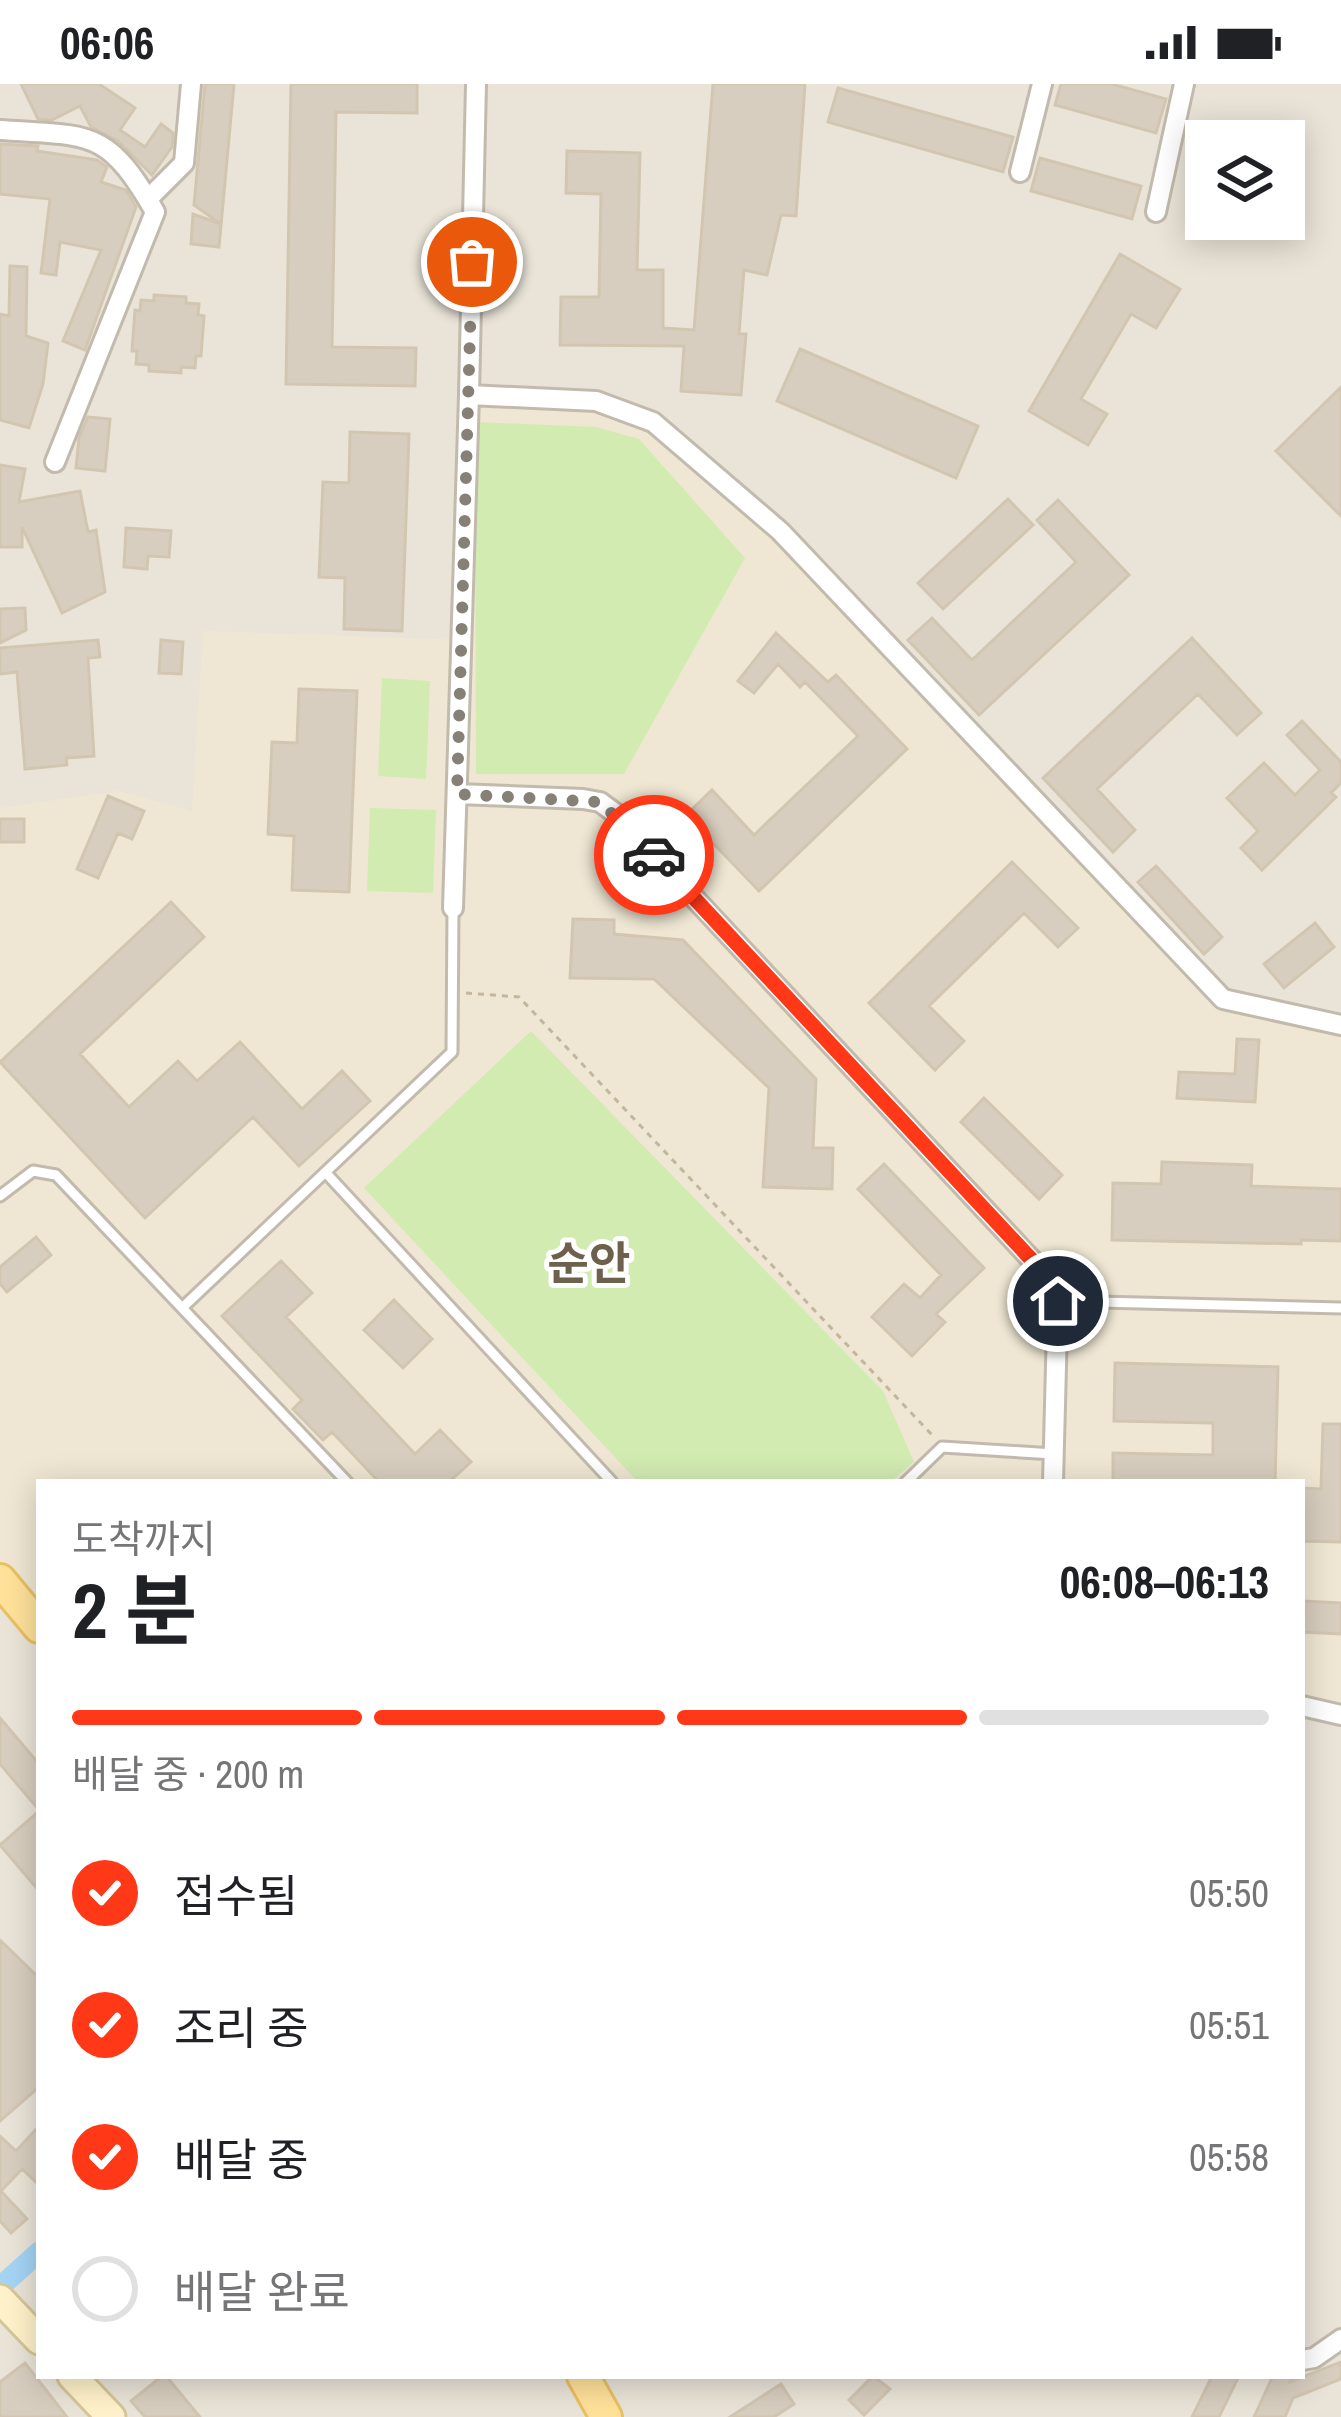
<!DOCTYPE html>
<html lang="ko">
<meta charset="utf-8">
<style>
:root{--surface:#fff;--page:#f2f2f2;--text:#202124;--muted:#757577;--line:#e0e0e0;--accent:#ff3817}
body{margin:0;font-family:"Archivo Narrow","Noto Sans KR",sans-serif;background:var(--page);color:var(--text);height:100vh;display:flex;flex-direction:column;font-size:45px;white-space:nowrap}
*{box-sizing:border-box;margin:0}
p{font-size:39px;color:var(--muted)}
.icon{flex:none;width:66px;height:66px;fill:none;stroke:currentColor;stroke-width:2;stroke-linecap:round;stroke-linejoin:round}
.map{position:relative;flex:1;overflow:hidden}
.drawer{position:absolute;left:36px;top:1395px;width:1269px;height:900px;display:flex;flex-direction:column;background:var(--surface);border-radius:0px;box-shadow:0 6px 30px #0003}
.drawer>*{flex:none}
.fabs{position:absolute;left:1185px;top:36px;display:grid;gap:24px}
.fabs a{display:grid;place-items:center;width:120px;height:120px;border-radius:0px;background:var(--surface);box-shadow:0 6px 30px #0003;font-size:60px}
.pin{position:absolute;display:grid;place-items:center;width:102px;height:102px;color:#fff;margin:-51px;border:6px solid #fff;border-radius:50%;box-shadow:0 3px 12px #0007}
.courier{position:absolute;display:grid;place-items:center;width:120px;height:120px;margin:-60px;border:9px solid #ff3817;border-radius:50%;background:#fff;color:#222;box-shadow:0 3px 15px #0007}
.overview em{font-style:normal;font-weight:700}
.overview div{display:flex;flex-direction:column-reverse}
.overview{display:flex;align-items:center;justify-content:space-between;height:204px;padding:0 36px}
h1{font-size:78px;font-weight:700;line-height:90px}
.bar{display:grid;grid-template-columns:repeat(4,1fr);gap:18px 12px;align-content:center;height:144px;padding:0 36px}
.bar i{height:15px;border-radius:9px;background:var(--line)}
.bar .active{background:var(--accent)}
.bar p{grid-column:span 4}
ol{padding:0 36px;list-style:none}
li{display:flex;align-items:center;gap:36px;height:132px}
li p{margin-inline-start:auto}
li .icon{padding:12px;border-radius:50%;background:var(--accent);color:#fff;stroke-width:4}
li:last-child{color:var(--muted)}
li i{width:66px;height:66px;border:6px solid var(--line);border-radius:50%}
.status{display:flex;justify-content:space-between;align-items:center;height:84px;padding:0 60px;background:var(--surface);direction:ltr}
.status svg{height:33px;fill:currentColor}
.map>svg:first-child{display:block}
</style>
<div class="status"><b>06:06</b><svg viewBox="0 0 49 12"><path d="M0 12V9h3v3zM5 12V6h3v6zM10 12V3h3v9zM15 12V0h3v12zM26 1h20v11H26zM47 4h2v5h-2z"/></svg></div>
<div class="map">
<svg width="1341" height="2333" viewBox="0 0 1341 2333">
<rect width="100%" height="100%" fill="#f6f2ea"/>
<!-- residential -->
<path fill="#eae4d8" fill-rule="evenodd" d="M0 0H1341V2333H0ZM1206 57H1284V135H1206ZM39 1398H1302V2292H39Z"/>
<!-- education -->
<path fill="#efe7d3" d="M469 311 596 317 653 338 780 447 1223 915 1341 941V1631L1302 1622V1398H39V1543L0 1496V724L118 707 192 727 203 547 461 556Z"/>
<!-- green -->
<path fill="#d2ebb1" d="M475 338 596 343 639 355 745 474 624 690H476Z
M382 594 430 597 426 695 378 692Z
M370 724 436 726 433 809 367 807Z
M531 947 883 1307 914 1378 890 1398H638L364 1104Z"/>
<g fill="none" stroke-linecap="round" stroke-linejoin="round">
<!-- canal -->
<path stroke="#a4d4f4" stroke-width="21" d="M0 2203 39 2168"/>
</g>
<!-- building -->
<path fill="#d8cebf" stroke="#d3c6b1" stroke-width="3" d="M21 0H99L135 24 120 46 145 63 161 40 173 49 172 63 152 91 118 57 91 43 80 22 52 36 38 35Z
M205 0H234L219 163 191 160 193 130 221 140 194 121Z
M291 0H417V29L336 28 332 263 416 264 415 302 286 300Z
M713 0H805L796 132 781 131 767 191 744 186 739 250H746L741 311 681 307 684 262 560 261 561 213H599L601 110 566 109 567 67 640 69 637 186H663V244L694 246Z
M1061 0H1112L1166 15 1156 49 1055 21Z
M838 4 1013 53 1003 88 828 38Z
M0 60 38 62 37 67 97 76 107 83 101 98 126 106 136 123 85 266 63 257 101 166 60 158 56 191 41 189 50 115 0 110Z
M1040 74 1141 102 1132 135 1031 107Z
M1120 170 1180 205 1156 244 1131 230 1081 315 1107 330 1088 361 1029 327Z
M10 182 27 183 26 252 48 259 43 300 29 344 0 336V230L9 232Z
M154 211 186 213V219L199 220 198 231 204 232 201 272H196L195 284 181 283V289L149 287V281L136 280 137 267H132L135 226 140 227 141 216 154 217Z
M800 265 978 342 956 394 777 317Z
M1341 303V432L1276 367Z
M88 333 110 335 105 387 76 384 79 354Z
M350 348 409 350 402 547 344 545 345 494 319 493 323 398 349 399Z
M0 381 25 385 19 418 80 407 88 448 96 446 105 508 62 529 22 443V463H0Z
M1008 415 1033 441 943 525 918 499Z
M1058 416 1129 491 979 631 908 556 932 534 972 576 1076 478 1037 436Z
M126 444 171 447 169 473 148 472 147 485 124 483Z
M25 524 26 546 0 559V525Z
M776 549 828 598 836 591 907 665 759 807 686 731 712 706 754 751 858 652 805 598 800 603 778 580 754 609 738 597Z
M1192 554 1261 629 1237 651 1198 610 1097 705 1135 746 1113 768 1043 694Z
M98 556 100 573 88 574 94 672 66 674 67 681 25 685 17 588 0 590V564Z
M161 556 183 558 181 590 159 589Z
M299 605 357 607 349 808 292 806 294 752 268 750 272 658 297 659Z
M1302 637 1341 678V699L1331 709 1336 713 1262 786 1241 764 1258 747 1227 714 1264 679 1295 711 1320 686 1287 651Z
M108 712 144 727 132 755 118 749 98 794 77 785Z
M0 735H24V758H0Z
M1012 778 1078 844 1058 863 1024 829 929 922 964 957 935 986 869 919Z
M1156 782 1222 853 1204 870 1138 798Z
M171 818 204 853 80 970 129 1023 178 977 197 997 240 958 302 1025 342 987 370 1017 299 1082 253 1033 145 1134 0 978Z
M573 835 614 836V850L683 856 816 995 813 1064H833L832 1105 763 1103 769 1004 654 895 570 894Z
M1315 839 1334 863 1284 904 1264 880Z
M1237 955 1259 956 1255 1018 1177 1014 1179 988 1235 990Z
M984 1014 1062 1091 1039 1115 961 1038Z
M1162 1078 1252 1081 1251 1102 1341 1105V1157L1301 1156V1160L1112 1156 1113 1099 1161 1100Z
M884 1080 984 1184 936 1230 945 1238 912 1272 872 1233 904 1200 920 1214 941 1191 858 1105Z
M36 1153 51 1171 7 1208 0 1200V1183Z
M281 1177 312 1209 286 1233 415 1370 440 1346 471 1378 449 1398H379L332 1348 323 1356 293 1325 302 1316 222 1232Z
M394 1216 432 1255 403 1284 364 1246Z
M1115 1279 1278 1283 1275 1398H1113V1369L1213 1371V1339L1114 1337Z
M1323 1340H1341V1458L1302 1457V1404L1321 1405Z
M1302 1517 1341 1519V1550L1302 1548Z
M0 1634 39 1680V1726L0 1680Z
M39 1727V1807L0 1761Z
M0 1856 39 1894V2003L0 2037Z
M39 2042V2101L22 2085 1 2107 27 2135 11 2149 0 2137V2052L16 2067Z
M1341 2278V2295L1293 2314 1285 2333H1254L1273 2292H1293L1290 2298Z
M25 2279 67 2333H0V2298Z
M162 2292H166L200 2333H145L131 2317Z
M873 2292 890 2305 864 2331 849 2316Z
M1212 2292H1239L1219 2333H1192Z
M781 2300 794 2320 774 2333H730Z"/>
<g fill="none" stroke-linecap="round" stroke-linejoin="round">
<defs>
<path id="lane" d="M326 1089 612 1398
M0 1112 33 1087 56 1091 347 1398
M1058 1217 1341 1224
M182 1224 452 968 453 824
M906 1398 942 1363 1054 1370"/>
<path id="street" d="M476 0 469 311 596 317 653 338 780 447 1223 915 1341 941
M0 46C91 52 107 44 155 128L55 378
M1020 88 1042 0
M148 115 184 79 191 0
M1156 128 1184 0
M457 710 583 715 600 718 615 729 1058 1204 1053 1398
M453 824 469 311
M1302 1622 1341 1631
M1302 2276 1314 2274 1341 2255"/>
<path id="secondary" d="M0 2215 39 2256
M72 2292 111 2333"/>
<path id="primary" d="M0 1496 39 1543
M583 2292 606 2333"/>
</defs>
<!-- lane casing -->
<use href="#lane" stroke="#c2baac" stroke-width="15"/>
<!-- street casing -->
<use href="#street" stroke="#c2baac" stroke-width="24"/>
<!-- secondary casing -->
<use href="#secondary" stroke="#d7c698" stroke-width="33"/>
<!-- primary casing -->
<use href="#primary" stroke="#eac064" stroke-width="36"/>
<!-- path -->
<path stroke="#c4b69c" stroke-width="3" stroke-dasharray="6 6" stroke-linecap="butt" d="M466 909 519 913 933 1352"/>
<!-- lane -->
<use href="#lane" stroke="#fff" stroke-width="9"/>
<!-- street -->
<use href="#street" stroke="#fff" stroke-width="18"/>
<!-- secondary -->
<use href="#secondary" stroke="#fff2ca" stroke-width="27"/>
<!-- primary -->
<use href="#primary" stroke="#ffe199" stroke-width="30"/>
</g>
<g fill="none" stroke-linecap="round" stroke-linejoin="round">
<!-- done -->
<path stroke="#868076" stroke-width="12" stroke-dasharray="0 21.6" d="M472 178 457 710 600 718 654 771"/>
<!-- route -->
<path stroke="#ff3817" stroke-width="15" d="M654 771 1058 1204V1217"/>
</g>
<g text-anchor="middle" stroke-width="10" stroke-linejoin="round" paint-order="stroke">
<!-- district labels -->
<g font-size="45" font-weight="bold" fill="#6d614e" stroke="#fff">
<text x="589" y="1195">순안</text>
</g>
</g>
</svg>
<div class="fabs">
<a><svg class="icon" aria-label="layers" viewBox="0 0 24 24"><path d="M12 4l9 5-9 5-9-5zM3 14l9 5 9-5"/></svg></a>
</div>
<div class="pin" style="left:472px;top:178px;background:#ea580c"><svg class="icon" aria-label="bag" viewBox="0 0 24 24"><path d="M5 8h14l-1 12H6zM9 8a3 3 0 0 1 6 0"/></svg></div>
<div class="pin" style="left:1058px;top:1217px;background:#1f2937"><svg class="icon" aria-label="home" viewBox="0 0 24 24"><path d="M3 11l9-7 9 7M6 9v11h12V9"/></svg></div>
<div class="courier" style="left:654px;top:771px"><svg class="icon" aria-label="car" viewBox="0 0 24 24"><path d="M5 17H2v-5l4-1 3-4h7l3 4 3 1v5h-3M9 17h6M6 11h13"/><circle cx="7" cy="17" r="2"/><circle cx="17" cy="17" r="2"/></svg></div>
<section class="drawer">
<div class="overview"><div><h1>2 분</h1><p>도착까지</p></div><em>06:08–06:13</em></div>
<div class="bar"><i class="active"></i><i class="active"></i><i class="active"></i><i></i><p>배달 중 · 200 m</p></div>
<ol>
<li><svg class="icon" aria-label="check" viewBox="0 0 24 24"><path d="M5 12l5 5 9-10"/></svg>접수됨<p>05:50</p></li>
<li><svg class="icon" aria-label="check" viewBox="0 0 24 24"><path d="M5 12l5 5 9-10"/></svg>조리 중<p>05:51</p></li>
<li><svg class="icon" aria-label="check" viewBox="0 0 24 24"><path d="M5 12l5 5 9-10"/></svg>배달 중<p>05:58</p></li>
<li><i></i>배달 완료</li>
</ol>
</section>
</div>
